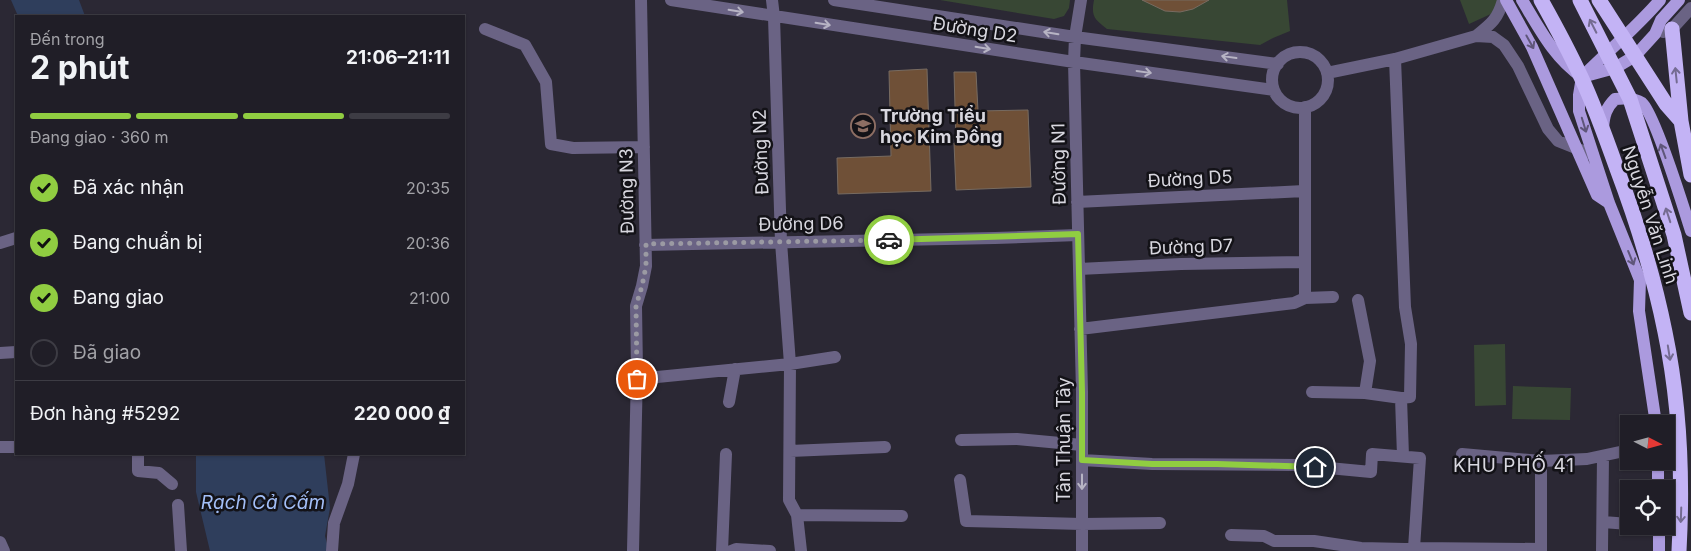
<!DOCTYPE html>
<html lang="vi">
<meta charset="utf-8">
<style>
:root{--surface:#201e27;--page:#2d2b33;--text:#f1f3f6;--muted:#a2a2a7;--line:#3d3c44;--accent:#90cd41}
body{margin:0;font-family:Inter,sans-serif;background:var(--page);color:var(--text);height:100vh;display:flex;flex-direction:column;font-size:19px;white-space:nowrap}
*{box-sizing:border-box;margin:0}
p{font-size:16px;color:var(--muted)}
.icon{flex:none;width:28px;height:28px;fill:none;stroke:currentColor;stroke-width:2;stroke-linecap:round;stroke-linejoin:round}
.map{position:relative;flex:1;overflow:hidden}
.sheet{position:absolute;left:15px;top:15px;width:450px;height:440px;display:flex;flex-direction:column;background:var(--surface);border-radius:0px;box-shadow:0 1px 4px #0004,0 0 0 1px var(--line)}
.sheet>*{flex:none}
.needle{width:32px;rotate:96deg}
.fabs{position:absolute;left:1620px;top:415px;display:grid;gap:10px}
.fabs a{display:grid;place-items:center;width:55px;height:55px;border-radius:0px;background:var(--surface);box-shadow:0 1px 4px #0004,0 0 0 1px var(--line);font-size:25px}
.pin{position:absolute;display:grid;place-items:center;width:42px;height:42px;color:#fff;margin:-21px;border:2px solid #fff;border-radius:50%;box-shadow:0 1px 5px #0007}
.courier{position:absolute;display:grid;place-items:center;width:50px;height:50px;margin:-25px;border:4px solid #90cd41;border-radius:50%;background:#fff;color:#222;box-shadow:0 1px 6px #0007}
.summary em{font-style:normal;font-weight:700}
.summary div{display:flex;flex-direction:column-reverse}
.summary{display:flex;align-items:center;justify-content:space-between;height:85px;padding:0 15px}
h1{font-size:32px;font-weight:700;line-height:38px}
.bar{display:grid;grid-template-columns:repeat(4,1fr);gap:8px 5px;align-content:center;height:60px;padding:0 15px}
.bar i{height:6px;border-radius:4px;background:var(--line)}
.bar .on{background:var(--accent)}
.bar p{grid-column:span 4}
.line{display:flex;align-items:center;gap:12px;padding:0 15px;border-top:1px solid var(--line)}
.line div{flex:1}
ol{padding:0 15px;list-style:none}
li{display:flex;align-items:center;gap:15px;height:55px}
li p{margin-inline-start:auto}
li .icon{padding:5px;border-radius:50%;background:var(--accent);color:#111;stroke-width:4}
li:last-child{color:var(--muted)}
li i{width:28px;height:28px;border:2px solid var(--line);border-radius:50%}
.map>svg:first-child{display:block}
</style>
<div class="map">
<svg width="1691" height="551" viewBox="0 0 1691 551">
<rect width="100%" height="100%" fill="#2b2834"/>
<!-- green -->
<path fill="#384734" d="M940 0H1070L1069 8 1064 16 1054 19Z
M1094 0H1287L1290 31 1273 38 1260 45 1107 29C1094 19 1091 16 1094 0Z
M1460 0H1499L1504 8 1469 24Z
M1505 344 1506 405 1475 406 1474 345Z
M1513 386 1571 388 1570 420 1512 419Z"/>
<!-- water -->
<path fill="#2f3e5c" d="M11 0H79L85 16H18Z
M196 454H324L330 508 325 536 329 551H210L196 492Z"/>
<!-- building -->
<path fill="#6f5037" stroke="#776b61" d="M1142 0H1209L1193 9 1180 12 1165 11Z
M927 69 931 191 838 194 837 158 891 156 889 71Z
M954 72H976L978 111 1028 110 1031 187 956 190 954 143H956Z"/>
<g fill="none" stroke-linecap="round" stroke-linejoin="round">
<!-- minor -->
<path stroke="#6a6384" stroke-width="12" d="M671 0 1074 62 1274 90
M772 0 774 17 781 242 790 364 789 500 797 515 801 551
M834 0 1075 37 1278 64
M1081 0 1075 37 1074 62 1082 392V551
M485 29 525 45 546 82 551 144 573 148 644 147
M1663 32 1672 29 1691 8
M1476 36C1491 24 1498 19 1503 0
M1272 80a28 28 0 1 1 56 0a28 28 0 1 1-56 0Z
M1327 73 1395 59 1476 36 1493 37 1504 45 1518 66 1548 129 1558 141 1593 155
M1077 202 1304 191
M0 243 16 238
M645 245 995 238 1078 235
M1079 269 1181 264 1304 262
M1305 298V107
M1358 300 1370 361 1365 393
M1080 329 1294 303 1305 298 1333 297
M0 353 16 352
M637 379 790 364 835 357
M1312 392 1365 393 1401 398 1410 397 1411 344 1405 307 1395 59
M1401 398 1403 456
M729 402 735 369
M961 440 1017 439 1082 445
M0 447H16
M790 451 885 447
M138 454V471L159 473 172 484
M1462 454 1541 461 1587 459 1629 450
M1082 460 1152 464 1297 465 1371 472 1372 454 1420 458 1414 548
M960 480 966 521 1082 524 1160 523
M178 505 181 551
M797 515 902 516
M1603 522 1629 524
M1231 535 1264 536 1274 541H1314L1361 548 1405 549 1414 548 1541 549
M0 542 4 551
M332 551 334 523 348 484 354 454
M633 551 637 371 636 306 642 286 646 266 641 0
M722 551 726 454
M731 551 736 549 770 551
M1541 551V461
M1602 551 1603 456"/>
<!-- major -->
<path stroke="#ab9ade" stroke-width="12" d="M1506 0 1532 47 1597 195 1609 203
M1522 0C1539 28 1554 58 1582 77
M1582 77 1579 95V111L1609 203 1640 280 1639 311 1656 424
M1582 77 1615 68 1635 56 1655 34 1661 20 1679 0
M1582 77C1607 52 1636 28 1660 0
M1603 128C1604 115 1606 108 1615 99 1624 98 1635 98 1642 103 1655 114 1684 209 1691 231
M1658 461V489
M1659 526V551"/>
<!-- highway -->
<path stroke="#c3b3f5" stroke-width="15" d="M1541 0C1555 25 1569 51 1581 77 1595 107 1606 138 1617 169 1637 222 1654 277 1665 332 1680 404 1683 478 1679 551
M1580 0 1630 99 1674 235 1691 313
M1599 0 1666 104 1681 121
M1672 29 1681 121 1691 175"/>
</g>
<!-- one-way arrows -->
<defs><path id="oneway-shaft" d="M-6 0H5M1.5-3L5.5 0L1.5 3" fill="none" stroke-width="1.6" stroke-linecap="round" stroke-linejoin="round" transform="scale(1.25)"/></defs>
<g stroke="#b7b4c4">
<use href="#oneway-shaft" transform="translate(736 11) rotate(9)"/>
<use href="#oneway-shaft" transform="translate(823 24) rotate(9)"/>
<use href="#oneway-shaft" transform="translate(1051 33) rotate(-171)"/>
<use href="#oneway-shaft" transform="translate(983 48) rotate(9)"/>
<use href="#oneway-shaft" transform="translate(1229 57) rotate(-172)"/>
<use href="#oneway-shaft" transform="translate(1144 72) rotate(8)"/>
<use href="#oneway-shaft" transform="translate(1082 482) rotate(90)"/>
</g>
<g stroke="#746b91">
<use href="#oneway-shaft" transform="translate(1593 26) rotate(-117)"/>
<use href="#oneway-shaft" transform="translate(1676 75) rotate(-96)"/>
<use href="#oneway-shaft" transform="translate(1668 215) rotate(-108)"/>
<use href="#oneway-shaft" transform="translate(1669 353) rotate(81)"/>
<use href="#oneway-shaft" transform="translate(1681 515) rotate(92)"/>
</g>
<g stroke="#5f567a">
<use href="#oneway-shaft" transform="translate(1530 42) rotate(61)"/>
<use href="#oneway-shaft" transform="translate(1584 125) rotate(73)"/>
<use href="#oneway-shaft" transform="translate(1663 151) rotate(-110)"/>
<use href="#oneway-shaft" transform="translate(1631 258) rotate(68)"/>
</g>
<g fill="none" stroke-linecap="round" stroke-linejoin="round">
<!-- done -->
<path stroke="#9b9aa3" stroke-width="5" stroke-dasharray="0 9" d="M637 379 636 306 642 286 646 266V244L889 240"/>
<!-- route -->
<path stroke="#90cd41" stroke-width="6" d="M889 240 1078 234 1082 392V460L1152 464H1217L1315 467"/>
</g>
<!-- icons -->
<defs>
<symbol id="school-ring" viewBox="-11 -11 22 22"><circle r="9.5" fill="#131217" stroke="#8d6e63" stroke-width="1.5"/><path d="M0-5L7-2L0 1L-7-2ZM-4 1L0 2.5L4 1V4Q0 6-4 4Z" fill="#8d6e63"/></symbol>
</defs>
<g fill-rule="evenodd">
<use href="#school-ring" x="849" y="112" width="28" height="28"/>
</g>
<g text-anchor="middle" stroke-width="5" stroke-linejoin="round" paint-order="stroke">
<!-- street labels -->
<g font-size="18" fill="#d8d7df" stroke="#131217">
<text transform="translate(975 30) rotate(9)" y="6">Đường D2</text>
<text transform="translate(761 152) rotate(-92)" y="6">Đường N2</text>
<text transform="translate(1059 164) rotate(-91)" y="6">Đường N1</text>
<text transform="translate(1190 179) rotate(-3)" y="6">Đường D5</text>
<text transform="translate(627 191) rotate(-91)" y="6">Đường N3</text>
<text transform="translate(1650 215) rotate(72)" y="6">Nguyễn Văn Linh</text>
<text transform="translate(801 224) rotate(-1)" y="6">Đường D6</text>
<text transform="translate(1191 247) rotate(-2)" y="6">Đường D7</text>
<text transform="translate(1064 440) rotate(-90)" y="6">Tân Thuận Tây</text>
</g>
<!-- poi labels -->
<g font-size="18" font-weight="bold" fill="#d8d7df" stroke="#131217" text-anchor="start">
<text x="880" y="122">Trường Tiểu<tspan x="880" dy="21">học Kim Đồng</tspan></text>
</g>
<!-- neighbourhood labels -->
<g font-size="19" letter-spacing="1" fill="#d8d7df" stroke="#131217">
<text x="1514" y="472">KHU PHỐ 41</text>
</g>
<!-- water labels -->
<g font-size="19" font-style="italic" fill="#a3bff8" stroke="#131217">
<text x="263" y="509">Rạch Cả Cấm</text>
</g>
</g>
</svg>
<div class="fabs">
<a><svg class="needle" viewBox="-14 -14 28 28"><path d="M0-13l5 13h-10z" fill="#e53935"/><path d="M0 13l5-13h-10z" fill="#a2a2a7"/></svg></a>
<a><svg class="icon" aria-label="locate" viewBox="0 0 24 24"><circle cx="12" cy="12" r="6"/><path d="M12 2v4M12 18v4M2 12h4M18 12h4"/></svg></a>
</div>
<div class="pin" style="left:637px;top:379px;background:#ea580c"><svg class="icon" aria-label="bag" viewBox="0 0 24 24"><path d="M5 8h14l-1 12H6zM9 8a3 3 0 0 1 6 0"/></svg></div>
<div class="pin" style="left:1315px;top:467px;background:#1f2937"><svg class="icon" aria-label="home" viewBox="0 0 24 24"><path d="M3 11l9-7 9 7M6 9v11h12V9"/></svg></div>
<div class="courier" style="left:889px;top:240px"><svg class="icon" aria-label="car" viewBox="0 0 24 24"><path d="M5 17H2v-5l4-1 3-4h7l3 4 3 1v5h-3M9 17h6M6 11h13"/><circle cx="7" cy="17" r="2"/><circle cx="17" cy="17" r="2"/></svg></div>
<section class="sheet">
<div class="summary"><div><h1>2 phút</h1><p>Đến trong</p></div><em>21:06–21:11</em></div>
<div class="bar"><i class="on"></i><i class="on"></i><i class="on"></i><i></i><p>Đang giao · 360 m</p></div>
<ol>
<li><svg class="icon" aria-label="check" viewBox="0 0 24 24"><path d="M5 12l5 5 9-10"/></svg>Đã xác nhận<p>20:35</p></li>
<li><svg class="icon" aria-label="check" viewBox="0 0 24 24"><path d="M5 12l5 5 9-10"/></svg>Đang chuẩn bị<p>20:36</p></li>
<li><svg class="icon" aria-label="check" viewBox="0 0 24 24"><path d="M5 12l5 5 9-10"/></svg>Đang giao<p>21:00</p></li>
<li><i></i>Đã giao</li>
</ol>
<div class="line" style="height:65px"><div>Đơn hàng #5292</div><b>220 000 ₫</b></div>
</section>
</div>
